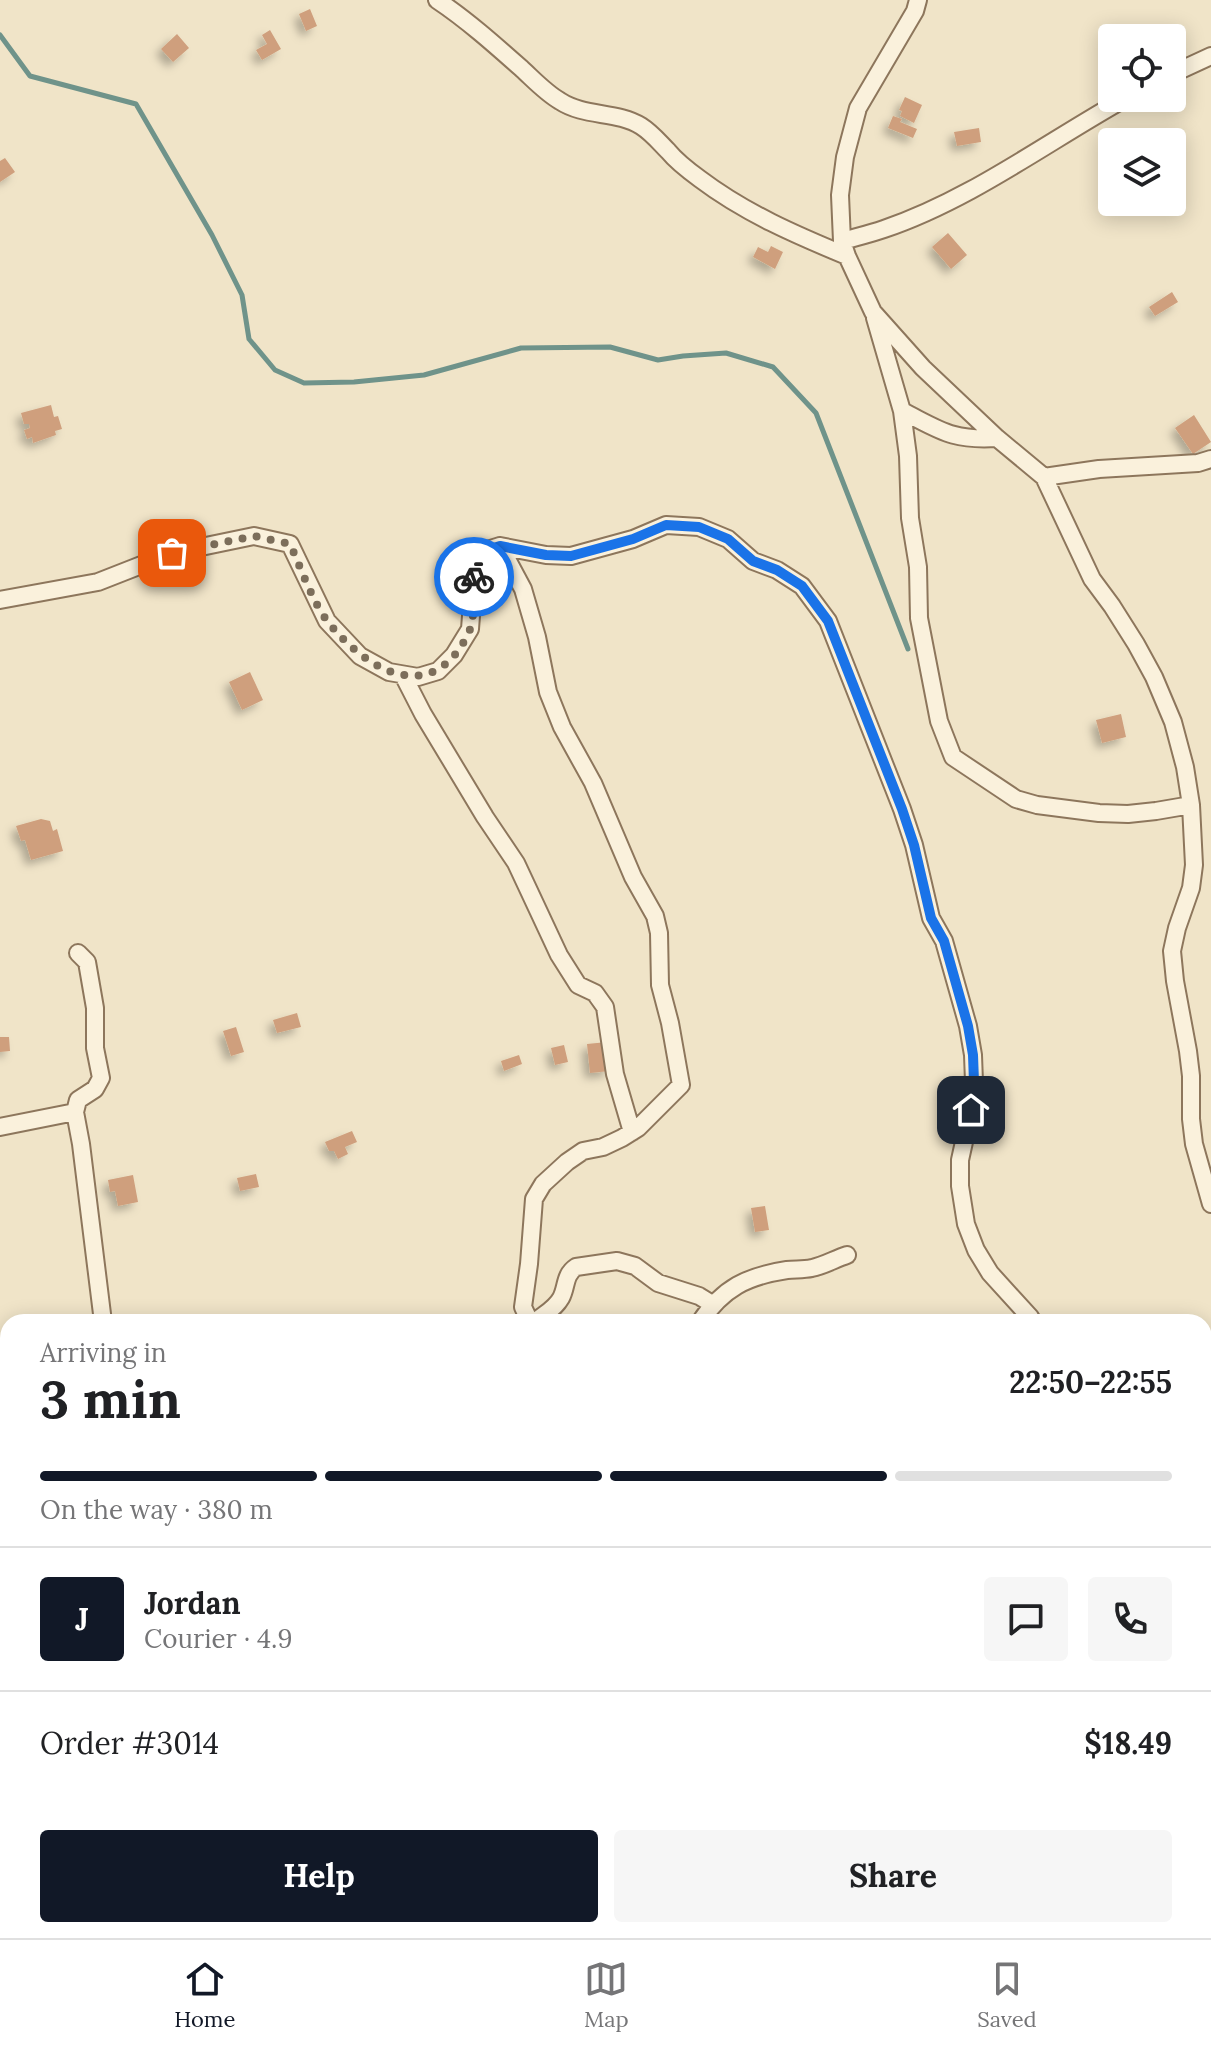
<!DOCTYPE html>
<meta charset="utf-8">
<style>
:root{--surface:#fff;--page:#f6f6f6;--text:#202124;--muted:#757577;--line:#e0e0e0;--accent:#111827}
body{margin:0;font-family:Lora,serif;background:var(--page);color:var(--text);height:100vh;display:flex;flex-direction:column;font-size:30px;white-space:nowrap}
*{box-sizing:border-box;margin:0}
p{font-size:26px;color:var(--muted)}
.icon{flex:none;width:44px;height:44px;fill:none;stroke:currentColor;stroke-width:2;stroke-linecap:round;stroke-linejoin:round}
.map{position:relative;flex:1;overflow:hidden}
.drawer{position:absolute;left:0px;top:1314px;width:1212px;height:624px;display:flex;flex-direction:column;background:var(--surface);border-radius:24px 24px 0 0;box-shadow:0 4px 20px #0003}
.drawer>*{flex:none}
.fabs{position:absolute;left:1098px;top:24px;display:grid;gap:16px}
.fabs a{display:grid;place-items:center;width:88px;height:88px;border-radius:8px;background:var(--surface);box-shadow:0 4px 20px #0003;font-size:40px}
.pin{position:absolute;display:grid;place-items:center;width:68px;height:68px;color:#fff;margin:-34px;border-radius:16px;box-shadow:0 4px 12px #0006}
.courier{position:absolute;display:grid;place-items:center;width:80px;height:80px;margin:-40px;border:6px solid #1a73e8;border-radius:50%;background:#fff;color:#222;box-shadow:0 2px 10px #0007}
.headline em{font-style:normal;font-weight:700}
.headline div{display:flex;flex-direction:column-reverse}
.headline{display:flex;align-items:center;justify-content:space-between;height:136px;padding:0 40px}
h1{font-size:52px;font-weight:700;line-height:60px}
.bar{display:grid;grid-template-columns:repeat(4,1fr);gap:12px 8px;align-content:center;height:96px;padding:0 40px}
.bar i{height:10px;border-radius:6px;background:var(--line)}
.bar .active{background:var(--accent)}
.bar p{grid-column:span 4}
.line{display:flex;align-items:center;gap:20px;padding:0 40px;border-top:2px solid var(--line)}
.line div{flex:1}
.round{display:grid;place-items:center;flex:none;width:84px;height:84px;border-radius:8px;background:var(--page)}
.button{display:flex;gap:16px;margin-top:auto;padding:16px 40px}
.button a{flex:1;height:92px;border-radius:8px;background:var(--accent);color:#fff;font-size:32px;font-weight:700;line-height:92px;text-align:center}
.button a+a{background:var(--page);color:var(--text)}
.tabs{display:flex;justify-content:space-around;align-items:center;height:112px;border-top:2px solid var(--line);background:var(--surface);font-size:22px;color:var(--muted)}
.tabs a{display:grid;justify-items:center;gap:4px}
.tabs .active{color:var(--accent)}
.map>svg:first-child{display:block}
</style>
<div class="map">
<svg width="1211" height="1938" viewBox="0 0 1211 1938">
<defs>
<filter id="shadow"><feDropShadow dx="-5.5" dy="5.5" stdDeviation="4" flood-color="#0004"/></filter>
</defs>
<rect width="100%" height="100%" fill="#f0e4c8"/>
<g fill="none" stroke-linecap="round" stroke-linejoin="round">
<!-- stream -->
<path stroke="#6f938a" stroke-width="5" d="M0 35 30 76 136 104 212 235 242 295 249 339 275 370 304 383 354 382 424 375 521 348 610 347 658 360 683 356 726 353 773 367 816 413 908 649"/>
</g>
<!-- building -->
<path fill="#cf9f7d" filter="url(#shadow)" d="M310 9 317 26 306 31 299 14Z
M270 30 281 49 262 60 256 50 267 44 262 35Z
M177 34 189 48 173 62 161 49Z
M905 97 922 105 914 123 900 116 902 111 899 110Z
M893 116 902 119 900 122 917 129 913 138 888 128Z
M979 128 981 142 957 146 954 132Z
M5 158 15 172 0 182V161Z
M948 233 967 255 951 269 932 247Z
M771 246 783 252 775 269 753 257 758 247 768 252Z
M1172 292 1178 302 1155 316 1149 307Z
M51 405 54 417 58 416 62 429 55 431 56 435 33 443 32 437 27 439 24 430 30 428 29 424H24L21 413Z
M1194 415 1211 442 1193 454 1175 428Z
M250 672 263 700 242 710 229 682Z
M1121 714 1126 737 1102 743 1096 720Z
M41 819 50 821 53 831 57 829 63 851 31 860 25 840 21 841 16 826Z
M297 1013 301 1027 277 1033 273 1020Z
M236 1027 244 1052 231 1056 223 1031Z
M0 1037H9L10 1051 0 1052Z
M607 1042 610 1071 590 1073 587 1044Z
M564 1045 568 1062 555 1065 551 1048Z
M519 1055 522 1064 504 1071 501 1061Z
M352 1131 357 1142 345 1147 348 1154 338 1159 334 1151H329L325 1142Z
M256 1174 259 1187 240 1191 237 1178Z
M133 1175 138 1202 118 1206 115 1191 110 1192 108 1180Z
M765 1206 769 1230 755 1232 751 1208Z
M1016 1930H1032L1031 1933 1045 1935V1938H1016Z"/>
<g fill="none" stroke-linecap="round" stroke-linejoin="round">
<defs>
<path id="minor" d="M437 0C467 20 495 45 522 69 534 80 546 93 560 101 584 117 617 111 641 126 652 133 659 142 668 151 677 162 689 171 700 179 745 213 796 235 847 256
M918 0 915 11 858 108 845 157 840 195 842 241 847 256 873 312 923 368 997 438 1044 477 1092 579 1112 606 1136 644 1154 677 1173 722 1185 767 1191 805 1194 865 1191 888 1177 928 1172 951 1175 981 1188 1051 1191 1076V1119L1194 1144 1211 1204
M1172 74 1211 56
M842 241C856 237 870 234 884 229 970 200 1047 142 1126 98
M875 318 902 411 908 456 910 518 918 567 919 618 939 721 953 757 1016 799 1037 805 1099 813 1128 814 1156 811 1191 805
M902 411C940 430 952 441 997 438
M1044 477 1099 469 1198 463 1211 459
M500 546 523 589 537 637 548 692 562 727 593 783 633 877 655 916 659 933 660 985 670 1023 681 1085 638 1128 622 1138 603 1147 583 1151 567 1162 543 1184 534 1199 529 1264 523 1307 530 1322
M0 600 98 582 172 553 254 536 290 544 327 621 360 656 389 672 418 677 438 671 454 655 470 629 475 563 481 552 500 546 546 555 571 556 633 539 666 525 699 527 728 539 753 561 777 570 802 586 828 621 902 809 914 845 931 918 944 941 968 1026 973 1055 974 1082 971 1110 960 1160V1186L966 1224 976 1250 990 1273 1030 1317 1033 1322
M403 675 423 714 485 817 516 863 559 955 578 985 595 993 605 1007 615 1074 632 1132
M78 953 87 962 95 1008V1048L101 1078 95 1089 78 1100 75 1112 81 1144 103 1322
M0 1127 75 1112
M535 1322C544 1314 555 1309 561 1298 567 1287 564 1275 576 1267L617 1261 635 1266 658 1283 699 1296 712 1304
M700 1322C723 1288 747 1276 787 1270 795 1269 803 1270 812 1268 823 1266 835 1259 847 1255
M0 1367 8 1366
M1204 1684H1211
M1204 1723 1211 1734
M1204 1825 1211 1815
M737 1930 741 1938
M1052 1930 1058 1938
M1161 1930 1165 1938
M458 1938 460 1930
M815 1938 817 1930
M1148 1938 1151 1930"/>
</defs>
<!-- minor casing -->
<use href="#minor" stroke="#8d765c" stroke-width="20"/>
<!-- minor -->
<use href="#minor" stroke="#faf1dc" stroke-width="16"/>
</g>
<g fill="none" stroke-linecap="round" stroke-linejoin="round">
<!-- done -->
<path stroke="#7c6e5b" stroke-width="8" stroke-dasharray="0 14.4" d="M172 553 254 536 290 544C301 568 313 603 328 622 368 672 433 708 469 632 475 618 474 592 474 577"/>
<!-- route -->
<path stroke="#1a73e8" stroke-width="10" d="M474 577 475 563 481 552 500 546 546 555 571 556 633 539 666 525 699 527 728 539 753 561 777 570 802 586 828 621 902 809 914 845 931 918 944 941 968 1026 973 1055 974 1082 971 1110"/>
</g>
</svg>
<div class="fabs">
<a><svg class="icon" aria-label="locate" viewBox="0 0 24 24"><circle cx="12" cy="12" r="6"/><path d="M12 2v4M12 18v4M2 12h4M18 12h4"/></svg></a>
<a><svg class="icon" aria-label="layers" viewBox="0 0 24 24"><path d="M12 4l9 5-9 5-9-5zM3 14l9 5 9-5"/></svg></a>
</div>
<div class="pin" style="left:172px;top:553px;background:#ea580c"><svg class="icon" aria-label="bag" viewBox="0 0 24 24"><path d="M5 8h14l-1 12H6zM9 8a3 3 0 0 1 6 0"/></svg></div>
<div class="pin" style="left:971px;top:1110px;background:#1f2937"><svg class="icon" aria-label="home" viewBox="0 0 24 24"><path d="M3 11l9-7 9 7M6 9v11h12V9"/></svg></div>
<div class="courier" style="left:474px;top:577px"><svg class="icon" aria-label="bike" viewBox="0 0 24 24"><circle cx="6" cy="16" r="4"/><circle cx="18" cy="16" r="4"/><path d="M6 16l4-8h5l3 8M10 8l3 8H6M13 5h3"/></svg></div>
<section class="drawer">
<div class="headline"><div><h1>3 min</h1><p>Arriving in</p></div><em>22:50–22:55</em></div>
<div class="bar"><i class="active"></i><i class="active"></i><i class="active"></i><i></i><p>On the way · 380 m</p></div>
<div class="line" style="height:144px"><b class="round" style="background:var(--accent);color:#fff">J</b><div><b>Jordan</b><p>Courier · 4.9</p></div><a class="round"><svg class="icon" aria-label="chat" viewBox="0 0 24 24"><path d="M4 5h16v11H9l-5 4z"/></svg></a><a class="round"><svg class="icon" aria-label="phone" viewBox="0 0 24 24"><path d="M5 4h4l2 5-3 2q2 4 5 5l2-3 5 2v4C11 20 4 13 5 4z"/></svg></a></div>
<div class="line" style="height:104px"><div>Order #3014</div><b>$18.49</b></div>
<div class="button"><a>Help</a><a>Share</a></div>
</section>
</div>
<nav class="tabs">
<a class="active"><svg class="icon" aria-label="home" viewBox="0 0 24 24"><path d="M3 11l9-7 9 7M6 9v11h12V9"/></svg>Home</a>
<a><svg class="icon" aria-label="map" viewBox="0 0 24 24"><path d="M3 6l6-2 6 2 6-2v14l-6 2-6-2-6 2zM9 4v14M15 6v14"/></svg>Map</a>
<a><svg class="icon" aria-label="saved" viewBox="0 0 24 24"><path d="M7 4h10v16l-5-4-5 4z"/></svg>Saved</a>
</nav>
